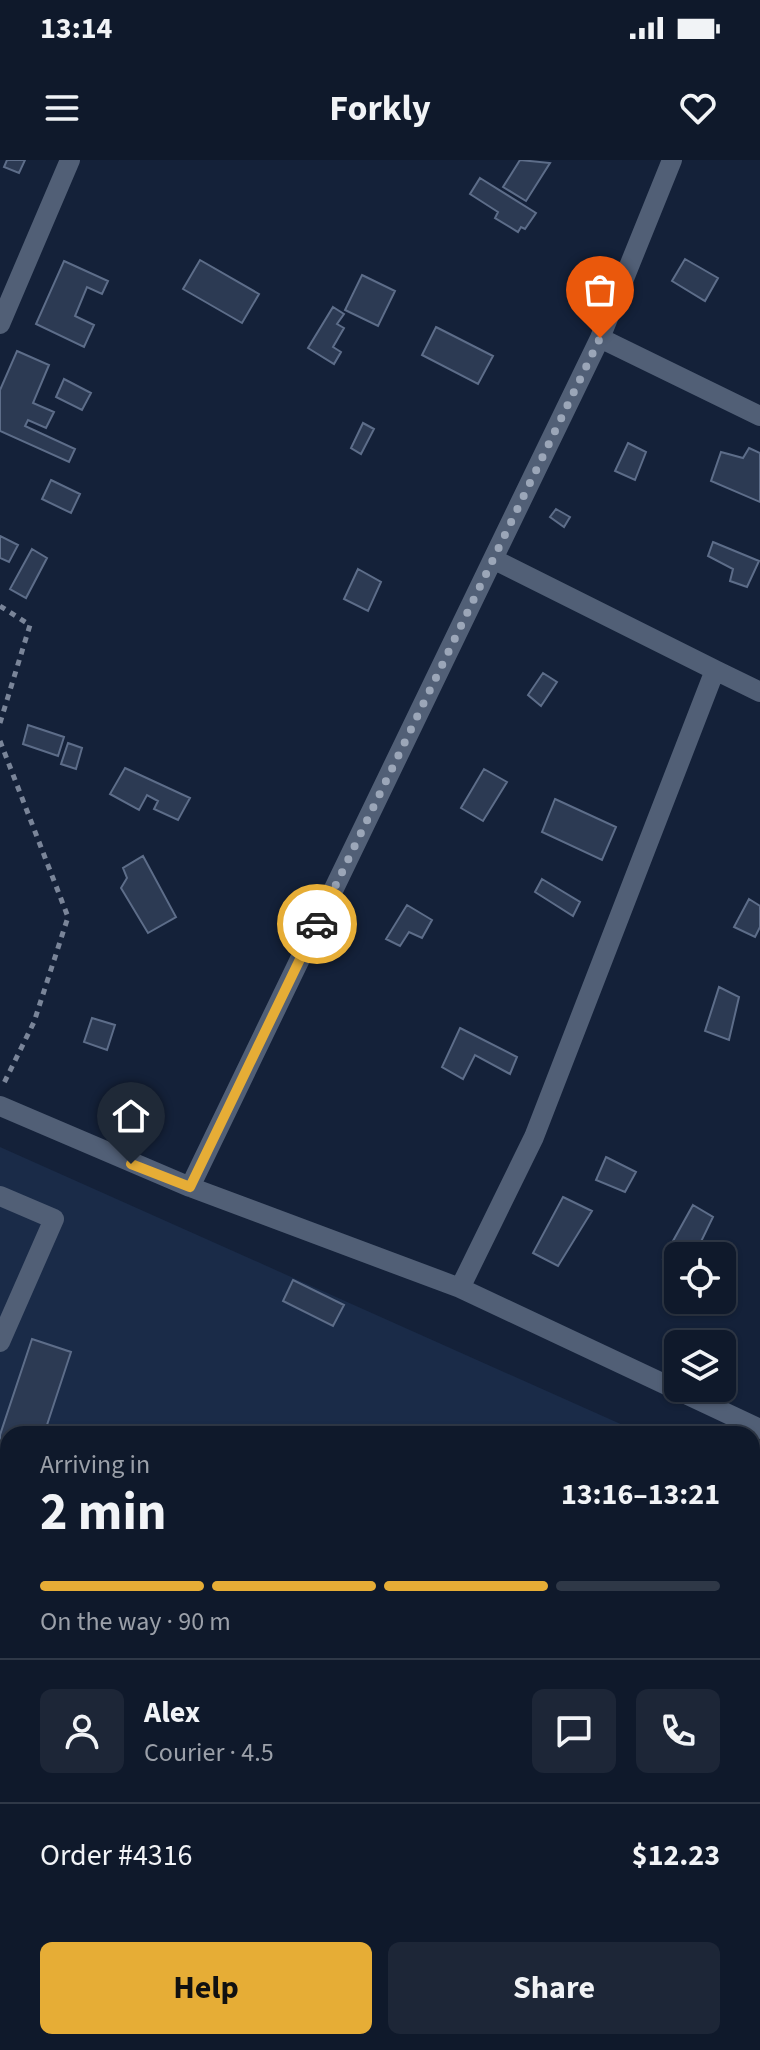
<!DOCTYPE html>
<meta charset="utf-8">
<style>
:root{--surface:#0f192b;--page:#1d2637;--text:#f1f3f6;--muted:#9ba0a9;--line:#2f3847;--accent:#e6ad36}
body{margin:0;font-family:"Source Sans 3",sans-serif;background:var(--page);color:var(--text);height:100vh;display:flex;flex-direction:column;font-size:30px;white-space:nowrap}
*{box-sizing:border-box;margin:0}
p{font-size:26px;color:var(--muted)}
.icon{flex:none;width:44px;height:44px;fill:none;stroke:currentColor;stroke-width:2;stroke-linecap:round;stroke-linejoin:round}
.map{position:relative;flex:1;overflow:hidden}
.sheet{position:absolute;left:0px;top:1266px;width:760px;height:624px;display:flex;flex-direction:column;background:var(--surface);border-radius:24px 24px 0 0;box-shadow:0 2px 6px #0004,0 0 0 2px var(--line)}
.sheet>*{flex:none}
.controls{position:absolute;left:664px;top:1082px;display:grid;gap:16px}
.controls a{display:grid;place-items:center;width:72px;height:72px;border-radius:12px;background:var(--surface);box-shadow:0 2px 6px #0004,0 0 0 2px var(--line);font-size:40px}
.pin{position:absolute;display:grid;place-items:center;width:68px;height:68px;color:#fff;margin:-82px -34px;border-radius:50% 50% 50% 0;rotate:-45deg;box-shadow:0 0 8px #0007}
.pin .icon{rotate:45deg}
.courier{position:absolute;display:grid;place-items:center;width:80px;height:80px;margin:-40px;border:6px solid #e6ad36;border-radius:50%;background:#fff;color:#222;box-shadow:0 2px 10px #0007}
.overview em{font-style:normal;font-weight:700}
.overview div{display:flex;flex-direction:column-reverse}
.overview{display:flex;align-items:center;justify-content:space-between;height:136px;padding:0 40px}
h1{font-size:52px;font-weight:700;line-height:60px}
.bar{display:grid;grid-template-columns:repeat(4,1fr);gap:12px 8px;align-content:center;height:96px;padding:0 40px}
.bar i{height:10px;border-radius:6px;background:var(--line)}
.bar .on{background:var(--accent)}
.bar p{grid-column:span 4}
.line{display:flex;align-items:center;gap:20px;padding:0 40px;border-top:2px solid var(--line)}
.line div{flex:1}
.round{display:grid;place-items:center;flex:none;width:84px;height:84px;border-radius:12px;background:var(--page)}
.action{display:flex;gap:16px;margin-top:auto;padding:16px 40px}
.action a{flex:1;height:92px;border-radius:12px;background:var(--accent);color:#111;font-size:32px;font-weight:700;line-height:92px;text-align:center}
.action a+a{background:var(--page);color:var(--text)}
.status{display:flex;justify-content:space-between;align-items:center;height:56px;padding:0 40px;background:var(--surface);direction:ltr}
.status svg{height:22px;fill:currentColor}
header{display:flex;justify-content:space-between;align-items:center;height:104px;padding:0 40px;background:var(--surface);font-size:36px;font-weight:700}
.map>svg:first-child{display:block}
</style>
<div class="status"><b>13:14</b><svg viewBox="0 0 49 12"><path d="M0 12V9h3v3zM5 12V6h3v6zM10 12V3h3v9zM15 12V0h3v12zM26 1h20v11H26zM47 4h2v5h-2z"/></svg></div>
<header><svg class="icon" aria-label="menu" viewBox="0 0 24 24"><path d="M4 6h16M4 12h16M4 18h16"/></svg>Forkly<svg class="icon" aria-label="heart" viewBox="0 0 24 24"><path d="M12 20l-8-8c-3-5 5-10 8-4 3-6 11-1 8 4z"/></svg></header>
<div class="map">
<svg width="760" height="1890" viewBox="0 0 760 1890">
<rect width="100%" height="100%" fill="#142139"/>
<!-- built -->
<path fill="#1a2b48" d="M0 987 643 1274H8V1882H471L468 1890H0Z"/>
<!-- building -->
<path fill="#2c3a53" stroke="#5d6d89" stroke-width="2" d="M7 0H25L19 13 4 7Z
M520 0 550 3 526 41 503 27Z
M480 18 536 53 525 69 521 67 518 72 495 58 498 52 470 34Z
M685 99 718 118 705 141 672 121Z
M200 100 259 134 242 163 183 129Z
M64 101 108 121 102 134 87 127 75 156 94 165 84 187 36 164Z
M362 115 395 131 378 166 345 150Z
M333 147 344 154 337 164 344 168 333 187 341 192 334 204 308 188Z
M436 167 493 196 478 224 422 195Z
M17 191 49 205 33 243 54 252 46 268 28 260 25 266 75 289 69 302 0 271V230Z
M64 219 91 233 82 250 56 237Z
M363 263 374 269 361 294 351 288Z
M628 283 646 292 635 320 615 311Z
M749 288 760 293V342L711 321 721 292 743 298Z
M51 320 80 334 71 353 42 339Z
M556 349 570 357 564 367 550 357Z
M0 376 18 385 9 402 0 398Z
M713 382 759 401 747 427 730 421 733 409 708 396Z
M32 389 47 398 26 438 10 429Z
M358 409 381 422 368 451 344 439Z
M543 513 557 522 541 546 528 535Z
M28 565 64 577 58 596 23 584Z
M68 583 82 588 76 609 61 604Z
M125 608 190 638 178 660 154 649 158 641 147 635 139 650 110 634Z
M484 609 507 622 483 661 461 648Z
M555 639 616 667 602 700 542 672Z
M143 696 176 757 148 773 121 728 127 718 123 708Z
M542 719 580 742 573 756 535 732Z
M749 739 760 746V767L755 777 734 767Z
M407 745 432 760 422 778 409 772 400 786 386 779Z
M719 827 739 837 729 880 705 871Z
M92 858 115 865 107 890 84 882Z
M460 868 517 897 510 914 475 895 463 919 442 907Z
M606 997 636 1012 625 1032 596 1020Z
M563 1037 592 1051 558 1106 533 1093Z
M693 1045 713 1057 694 1096H678V1108L663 1099Z
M293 1120 344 1145 333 1166 283 1141Z
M32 1179 71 1192 44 1274H8V1318L0 1315V1275Z
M0 1330 8 1333V1381L0 1404Z
M0 1552 8 1555V1597L0 1594Z"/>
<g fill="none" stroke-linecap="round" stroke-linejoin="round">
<!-- path -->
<path stroke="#7a8599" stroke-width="5" stroke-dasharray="6 6" stroke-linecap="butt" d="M0 446 30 465 0 563
M0 581 68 757 34 862 4 923"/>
<!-- minor -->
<path stroke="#515f76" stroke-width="20" d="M0 164 70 0
M600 178 760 256
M493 399 600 178 672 0
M715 510 760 532
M0 946 190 1027 460 1128 760 1269
M190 1027 493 399 715 510 534 977 460 1128
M0 1036 54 1059 0 1182
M752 1362 760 1351
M752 1797 760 1801
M495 1890 499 1882"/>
</g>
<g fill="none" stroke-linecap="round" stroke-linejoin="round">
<!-- done -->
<path stroke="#9ba6b8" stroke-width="8" stroke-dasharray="0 14.4" d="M317 764 600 178"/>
<!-- route -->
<path stroke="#e6ad36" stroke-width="10" d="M131 1004 190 1027 317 764"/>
</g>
</svg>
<div class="controls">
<a><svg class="icon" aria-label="locate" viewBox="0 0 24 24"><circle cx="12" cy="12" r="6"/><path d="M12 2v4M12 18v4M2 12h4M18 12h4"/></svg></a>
<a><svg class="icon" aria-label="layers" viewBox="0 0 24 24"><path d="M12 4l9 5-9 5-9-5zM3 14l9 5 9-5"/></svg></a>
</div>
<div class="pin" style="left:600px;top:178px;background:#ea580c"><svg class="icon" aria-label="bag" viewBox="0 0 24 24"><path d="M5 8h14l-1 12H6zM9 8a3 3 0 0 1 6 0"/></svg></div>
<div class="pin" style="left:131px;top:1004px;background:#1f2937"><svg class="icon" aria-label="home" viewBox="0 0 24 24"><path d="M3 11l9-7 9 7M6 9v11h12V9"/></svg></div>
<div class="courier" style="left:317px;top:764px"><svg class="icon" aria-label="car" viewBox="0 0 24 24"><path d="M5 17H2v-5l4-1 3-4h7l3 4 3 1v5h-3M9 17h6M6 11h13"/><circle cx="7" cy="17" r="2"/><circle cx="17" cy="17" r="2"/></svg></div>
<section class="sheet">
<div class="overview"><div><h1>2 min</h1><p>Arriving in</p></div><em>13:16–13:21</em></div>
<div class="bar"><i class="on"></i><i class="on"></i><i class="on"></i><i></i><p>On the way · 90 m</p></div>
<div class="line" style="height:144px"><a class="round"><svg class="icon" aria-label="person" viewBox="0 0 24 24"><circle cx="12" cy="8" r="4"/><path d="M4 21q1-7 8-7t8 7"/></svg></a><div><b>Alex</b><p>Courier · 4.5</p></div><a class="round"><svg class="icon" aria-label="chat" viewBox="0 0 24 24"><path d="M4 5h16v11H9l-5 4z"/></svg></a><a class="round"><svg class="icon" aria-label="phone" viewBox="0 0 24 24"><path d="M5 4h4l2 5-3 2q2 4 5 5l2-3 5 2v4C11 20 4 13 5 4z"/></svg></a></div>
<div class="line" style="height:104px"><div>Order #4316</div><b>$12.23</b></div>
<div class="action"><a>Help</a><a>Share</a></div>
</section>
</div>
